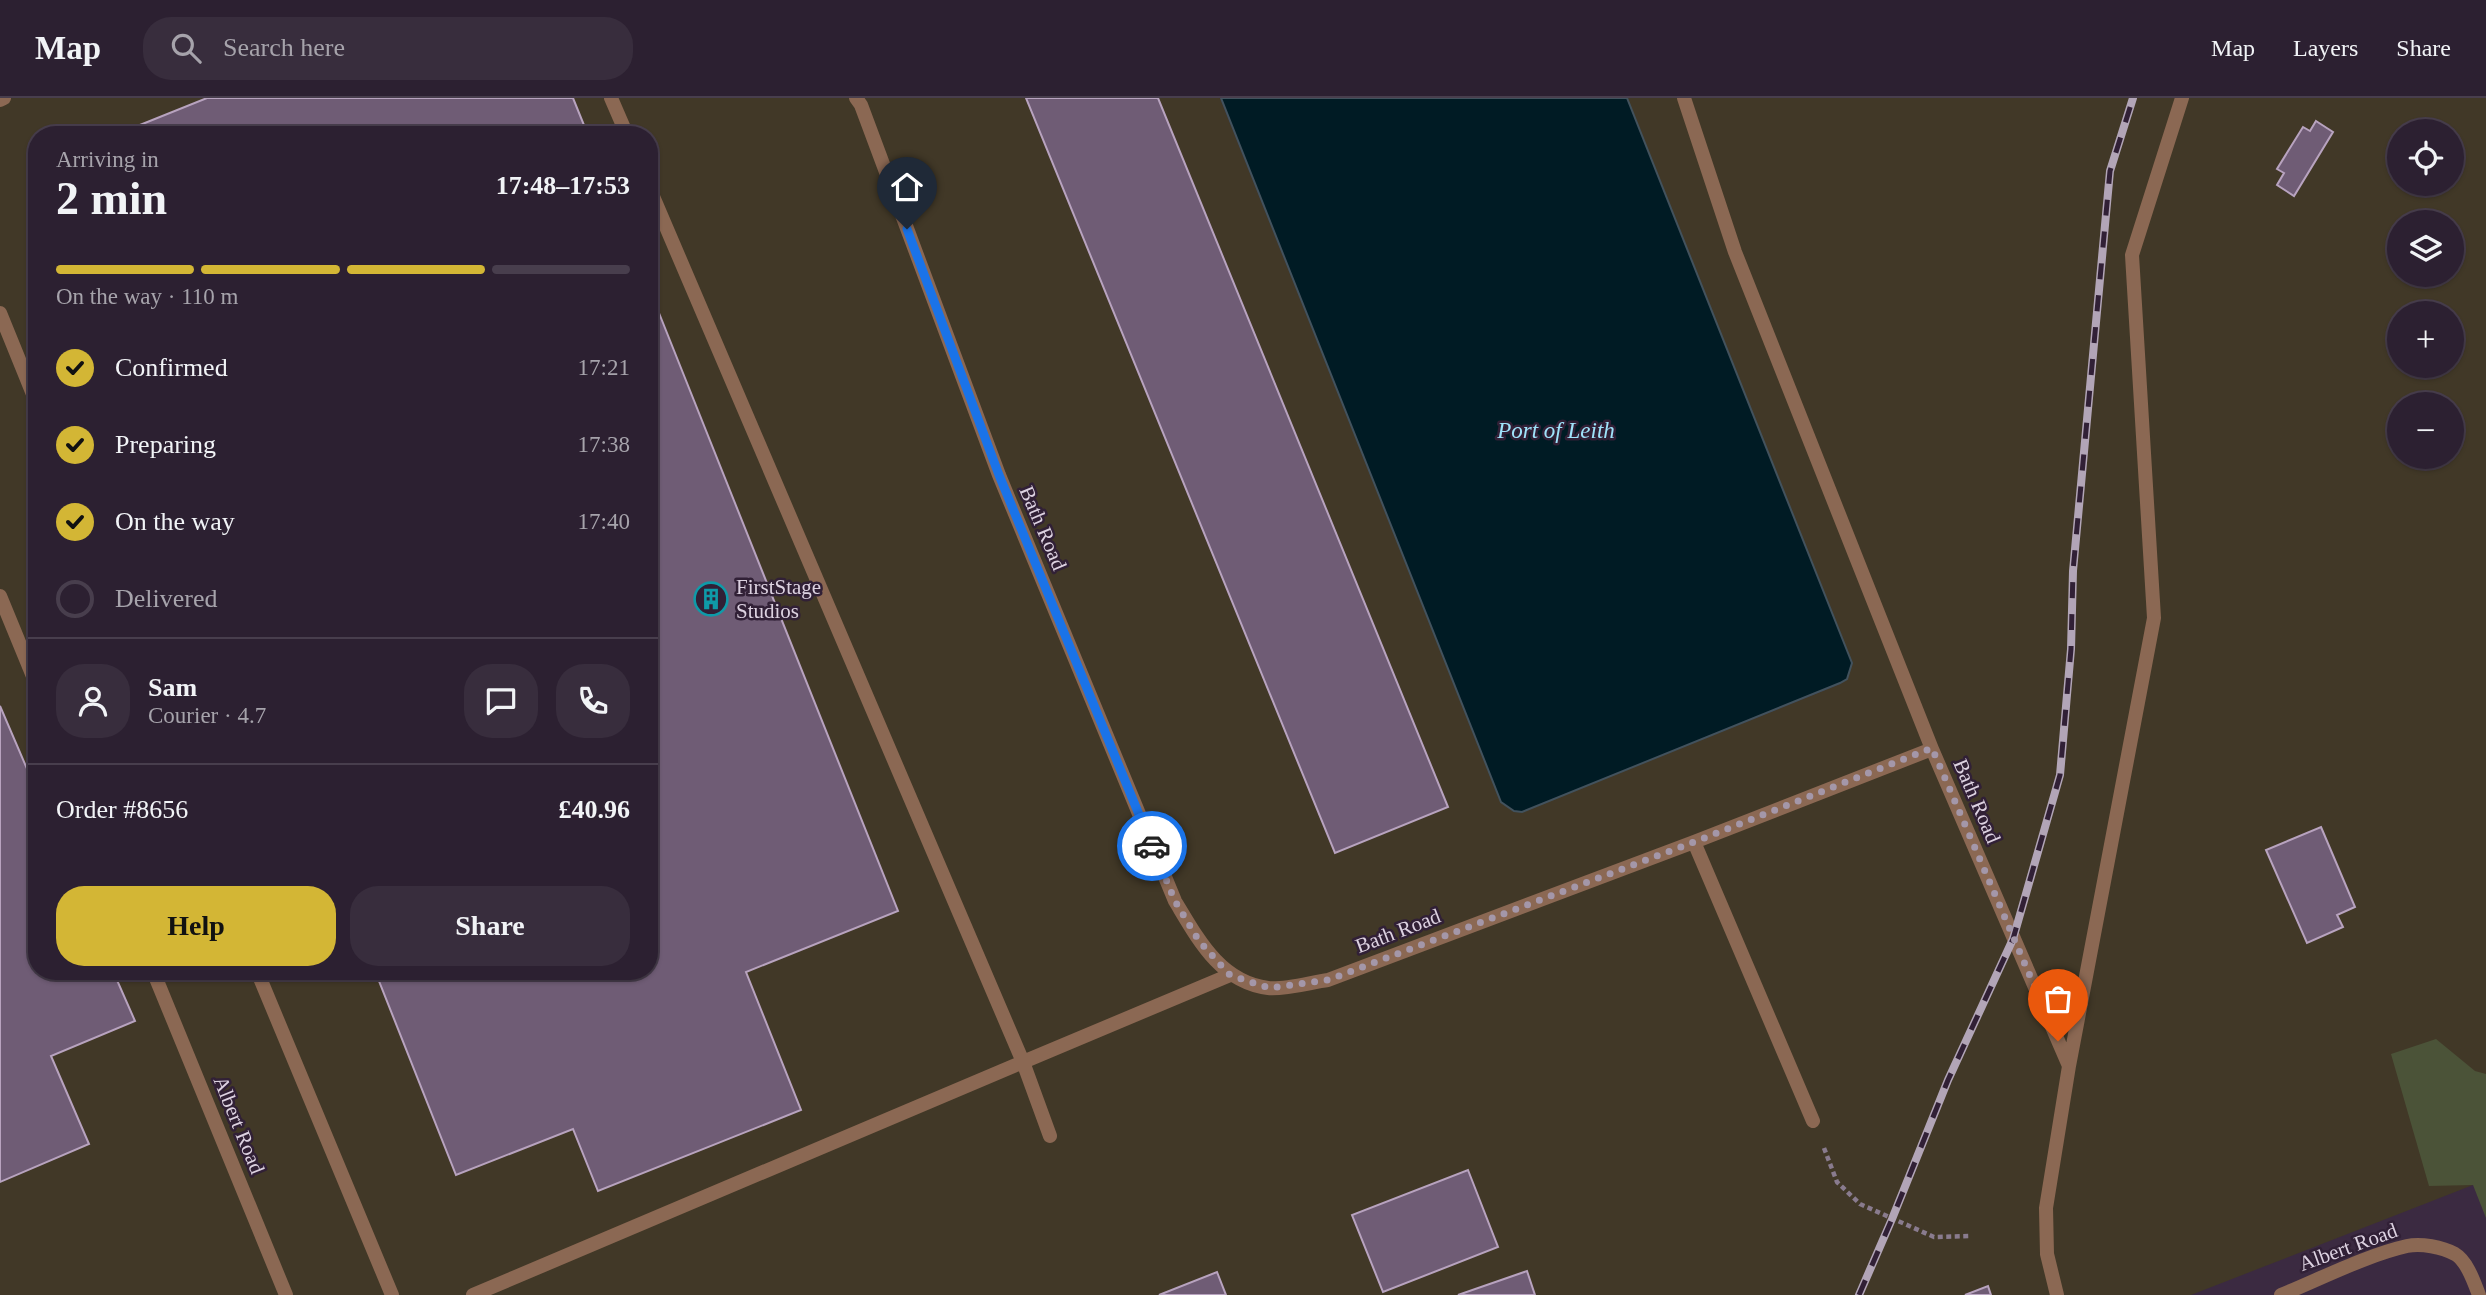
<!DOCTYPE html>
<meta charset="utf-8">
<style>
:root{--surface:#2c2031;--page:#382d3d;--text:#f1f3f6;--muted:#a6a3ab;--line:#483e4d;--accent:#d3b635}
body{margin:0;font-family:Georgia,serif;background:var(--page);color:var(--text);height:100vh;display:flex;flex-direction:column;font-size:26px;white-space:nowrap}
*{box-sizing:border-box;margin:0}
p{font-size:23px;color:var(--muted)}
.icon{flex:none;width:38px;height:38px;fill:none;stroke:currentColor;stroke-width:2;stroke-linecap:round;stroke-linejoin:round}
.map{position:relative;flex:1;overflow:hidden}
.sheet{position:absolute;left:28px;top:28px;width:630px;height:854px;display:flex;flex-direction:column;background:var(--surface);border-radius:28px;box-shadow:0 2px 5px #0004,0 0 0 2px var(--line)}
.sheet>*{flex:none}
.fabs{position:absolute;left:2387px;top:21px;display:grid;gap:14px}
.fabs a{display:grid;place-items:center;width:77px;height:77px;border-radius:50%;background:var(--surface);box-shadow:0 2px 5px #0004,0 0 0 2px var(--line);font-size:35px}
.pin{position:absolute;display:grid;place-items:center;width:60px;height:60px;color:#fff;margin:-72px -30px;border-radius:50% 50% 50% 0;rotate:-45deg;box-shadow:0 0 7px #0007}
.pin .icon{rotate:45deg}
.courier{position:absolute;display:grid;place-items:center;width:70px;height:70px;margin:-35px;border:5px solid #1a73e8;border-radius:50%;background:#fff;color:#222;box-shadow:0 2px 9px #0007}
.overview em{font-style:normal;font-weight:600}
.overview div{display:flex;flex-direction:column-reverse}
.overview{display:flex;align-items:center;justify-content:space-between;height:119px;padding:0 28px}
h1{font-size:46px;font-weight:600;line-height:52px}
.bar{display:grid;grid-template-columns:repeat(4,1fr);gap:10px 7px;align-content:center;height:84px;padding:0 28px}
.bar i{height:9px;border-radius:5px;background:var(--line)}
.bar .active{background:var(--accent)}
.bar p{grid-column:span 4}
.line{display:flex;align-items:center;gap:18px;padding:0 28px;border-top:2px solid var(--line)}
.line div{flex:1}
.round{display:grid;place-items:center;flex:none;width:74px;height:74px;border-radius:28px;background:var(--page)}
ol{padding:0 28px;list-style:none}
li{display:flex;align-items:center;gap:21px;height:77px}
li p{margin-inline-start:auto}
li .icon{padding:7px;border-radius:50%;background:var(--accent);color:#111;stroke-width:4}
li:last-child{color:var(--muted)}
li i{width:38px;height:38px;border:4px solid var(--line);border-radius:50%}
.action{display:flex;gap:14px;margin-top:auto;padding:14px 28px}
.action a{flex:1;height:80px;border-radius:28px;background:var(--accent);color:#111;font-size:28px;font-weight:600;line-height:80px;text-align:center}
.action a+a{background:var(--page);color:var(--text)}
header{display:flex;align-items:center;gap:42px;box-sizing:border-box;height:98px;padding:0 35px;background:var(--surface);border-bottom:2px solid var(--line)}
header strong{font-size:33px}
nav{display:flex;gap:38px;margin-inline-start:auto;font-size:24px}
.search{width:490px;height:63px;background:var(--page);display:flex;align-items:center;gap:18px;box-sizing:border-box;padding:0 24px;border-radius:28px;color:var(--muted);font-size:26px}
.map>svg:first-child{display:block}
</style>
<header>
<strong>Map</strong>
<div class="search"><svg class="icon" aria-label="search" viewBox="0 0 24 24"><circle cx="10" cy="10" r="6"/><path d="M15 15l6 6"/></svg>Search here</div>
<nav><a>Map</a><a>Layers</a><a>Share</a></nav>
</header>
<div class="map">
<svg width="2486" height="1197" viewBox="0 0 2486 1197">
<rect width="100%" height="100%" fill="#3b2a41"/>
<!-- industrial -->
<path fill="#413827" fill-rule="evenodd" d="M0 0H1220L1501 704 1514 713 1522 714 1840 586 1847 581 1852 565 1627 0H2486V1079L2473 1087 2191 1197H0ZM2399 33H2452V86H2399ZM37 37H649V873H37ZM2399 124H2452V177H2399ZM2399 215H2452V268H2399ZM2399 306H2452V359H2399Z"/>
<!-- green -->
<path fill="#4b5338" d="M2436 941 2475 973 2486 976V1120L2473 1087 2429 1088 2391 956Z"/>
<!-- water -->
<path fill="#001b24" stroke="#42525d" stroke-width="2" d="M1221 0H1627L1852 565 1847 581 1840 585 1522 714 1514 713 1501 704Z"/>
<!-- building -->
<path fill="#6f5c75" stroke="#b8a3bf" stroke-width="2" d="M207 0H573L588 37H115Z
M1026 0H1158L1448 709 1335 755Z
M2316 23 2333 34 2294 98 2277 87 2284 75 2277 71 2303 29 2310 33Z
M649 190 898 813 746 874 801 1012 598 1093 573 1031 456 1077 375 873H649Z
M0 608 37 694V873H113L135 923 51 958 89 1046 0 1084Z
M2321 729 2355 809 2337 817 2343 829 2307 845 2266 752Z
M1468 1072 1498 1149 1383 1194 1352 1117Z
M1527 1173 1535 1197H1458Z
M1217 1174 1226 1197H1159Z
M1988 1188 1991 1197H1965Z"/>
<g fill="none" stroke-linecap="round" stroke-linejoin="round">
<!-- path -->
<path stroke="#897b8e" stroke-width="4.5" stroke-dasharray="5 3.5" stroke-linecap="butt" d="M1824 1050 1837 1084 1860 1106 1934 1139 1971 1138"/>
<!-- lane -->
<path stroke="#8b6853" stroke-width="14" d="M611 0 627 37
M856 0 861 7 999 377 1175 803C1198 841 1220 884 1268 890 1284 892 1312 884 1328 882L1694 744 1932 651 2069 968 2046 1110 2047 1156 2057 1197
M1684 0 1735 154 1932 651
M0 2 4 0
M0 215 37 306
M0 498 37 588
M1694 744 1813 1023
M153 873 286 1197
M257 873 392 1197
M2069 968 2154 520 2132 157 2182 0
M1050 1038 1023 964 1230 877
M473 1197 1023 964 649 89"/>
<!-- street -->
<path stroke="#8b6853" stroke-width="14" d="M2281 1197C2320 1181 2367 1157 2407 1148 2421 1145 2442 1149 2455 1156 2467 1163 2474 1184 2479 1197"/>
<defs>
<path id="rail" d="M1859 1197 1892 1121 1948 982 2013 841 2060 677 2071 551 2073 473 2110 73 2133 0"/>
</defs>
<!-- rail casing -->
<use href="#rail" stroke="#b2a5b7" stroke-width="8"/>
<!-- rail -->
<use href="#rail" stroke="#312036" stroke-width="5" stroke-dasharray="16" stroke-linecap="butt"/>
</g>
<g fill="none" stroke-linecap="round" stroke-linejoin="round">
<!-- done -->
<path stroke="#a497a9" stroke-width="7" stroke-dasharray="0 12.6" d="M1152 748 1175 803 1199 843 1230 877 1269 890 1328 882 1694 744 1932 650 2058 943"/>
<!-- route -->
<path stroke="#1a73e8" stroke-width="9" d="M907 131 999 377 1152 748"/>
</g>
<!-- icons -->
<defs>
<symbol id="building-ring" viewBox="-11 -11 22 22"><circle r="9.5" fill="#312036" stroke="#0f9aa8" stroke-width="1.5"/><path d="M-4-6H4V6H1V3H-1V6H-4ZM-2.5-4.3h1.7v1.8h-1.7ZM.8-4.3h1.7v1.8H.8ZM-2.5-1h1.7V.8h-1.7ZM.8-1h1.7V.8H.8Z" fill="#0f9aa8"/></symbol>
</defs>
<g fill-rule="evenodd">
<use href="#building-ring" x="692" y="482" width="38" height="38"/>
</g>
<g text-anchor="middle" stroke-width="5" stroke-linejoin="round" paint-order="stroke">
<!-- street labels -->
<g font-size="21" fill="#ddd2e1" stroke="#312036">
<text transform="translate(1043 430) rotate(67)" y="7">Bath Road</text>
<text transform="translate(1977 703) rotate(67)" y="7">Bath Road</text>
<text transform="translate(1398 833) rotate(-21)" y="7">Bath Road</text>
<text transform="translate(239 1027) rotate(68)" y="7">Albert Road</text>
<text transform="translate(2348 1149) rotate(-20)" y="7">Albert Road</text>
</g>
<!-- poi labels -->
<g font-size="21" fill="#ddd2e1" stroke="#312036" text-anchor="start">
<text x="736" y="496">FirstStage<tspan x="736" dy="24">Studios</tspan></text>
</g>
<!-- water labels -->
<g font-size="23" font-style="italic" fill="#9fe3fa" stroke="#312036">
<text x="1556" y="340">Port of Leith</text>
</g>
</g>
</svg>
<div class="fabs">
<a><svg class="icon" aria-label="locate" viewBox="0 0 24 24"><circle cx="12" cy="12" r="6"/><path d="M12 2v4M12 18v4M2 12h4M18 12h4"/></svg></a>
<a><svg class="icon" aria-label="layers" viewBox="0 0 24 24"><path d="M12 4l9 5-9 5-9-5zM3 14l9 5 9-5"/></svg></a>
<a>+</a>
<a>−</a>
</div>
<div class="pin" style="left:2058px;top:943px;background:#ea580c"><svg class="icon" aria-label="bag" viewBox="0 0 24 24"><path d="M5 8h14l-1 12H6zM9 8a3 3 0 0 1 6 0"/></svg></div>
<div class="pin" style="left:907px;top:131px;background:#1f2937"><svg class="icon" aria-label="home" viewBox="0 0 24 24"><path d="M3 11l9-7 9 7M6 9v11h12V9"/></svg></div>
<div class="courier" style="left:1152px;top:748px"><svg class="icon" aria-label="car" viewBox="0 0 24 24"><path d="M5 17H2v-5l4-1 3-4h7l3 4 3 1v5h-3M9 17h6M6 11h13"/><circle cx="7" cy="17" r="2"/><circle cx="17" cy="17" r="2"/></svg></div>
<section class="sheet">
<div class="overview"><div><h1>2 min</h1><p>Arriving in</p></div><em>17:48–17:53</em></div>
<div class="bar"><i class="active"></i><i class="active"></i><i class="active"></i><i></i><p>On the way · 110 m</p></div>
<ol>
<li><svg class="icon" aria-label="check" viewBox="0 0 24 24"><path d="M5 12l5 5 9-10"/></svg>Confirmed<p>17:21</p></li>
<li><svg class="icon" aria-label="check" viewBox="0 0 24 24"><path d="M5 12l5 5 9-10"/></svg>Preparing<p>17:38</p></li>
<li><svg class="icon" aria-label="check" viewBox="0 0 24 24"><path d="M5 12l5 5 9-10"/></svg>On the way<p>17:40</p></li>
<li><i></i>Delivered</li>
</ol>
<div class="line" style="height:126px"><a class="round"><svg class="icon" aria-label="person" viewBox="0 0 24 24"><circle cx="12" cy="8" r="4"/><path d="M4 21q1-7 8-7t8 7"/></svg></a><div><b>Sam</b><p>Courier · 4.7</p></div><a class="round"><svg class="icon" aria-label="chat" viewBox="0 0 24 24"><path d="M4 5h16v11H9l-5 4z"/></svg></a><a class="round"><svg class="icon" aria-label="phone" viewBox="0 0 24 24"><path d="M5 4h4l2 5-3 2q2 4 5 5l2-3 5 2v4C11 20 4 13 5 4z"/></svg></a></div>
<div class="line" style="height:91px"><div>Order #8656</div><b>£40.96</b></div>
<div class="action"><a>Help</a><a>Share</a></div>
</section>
</div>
